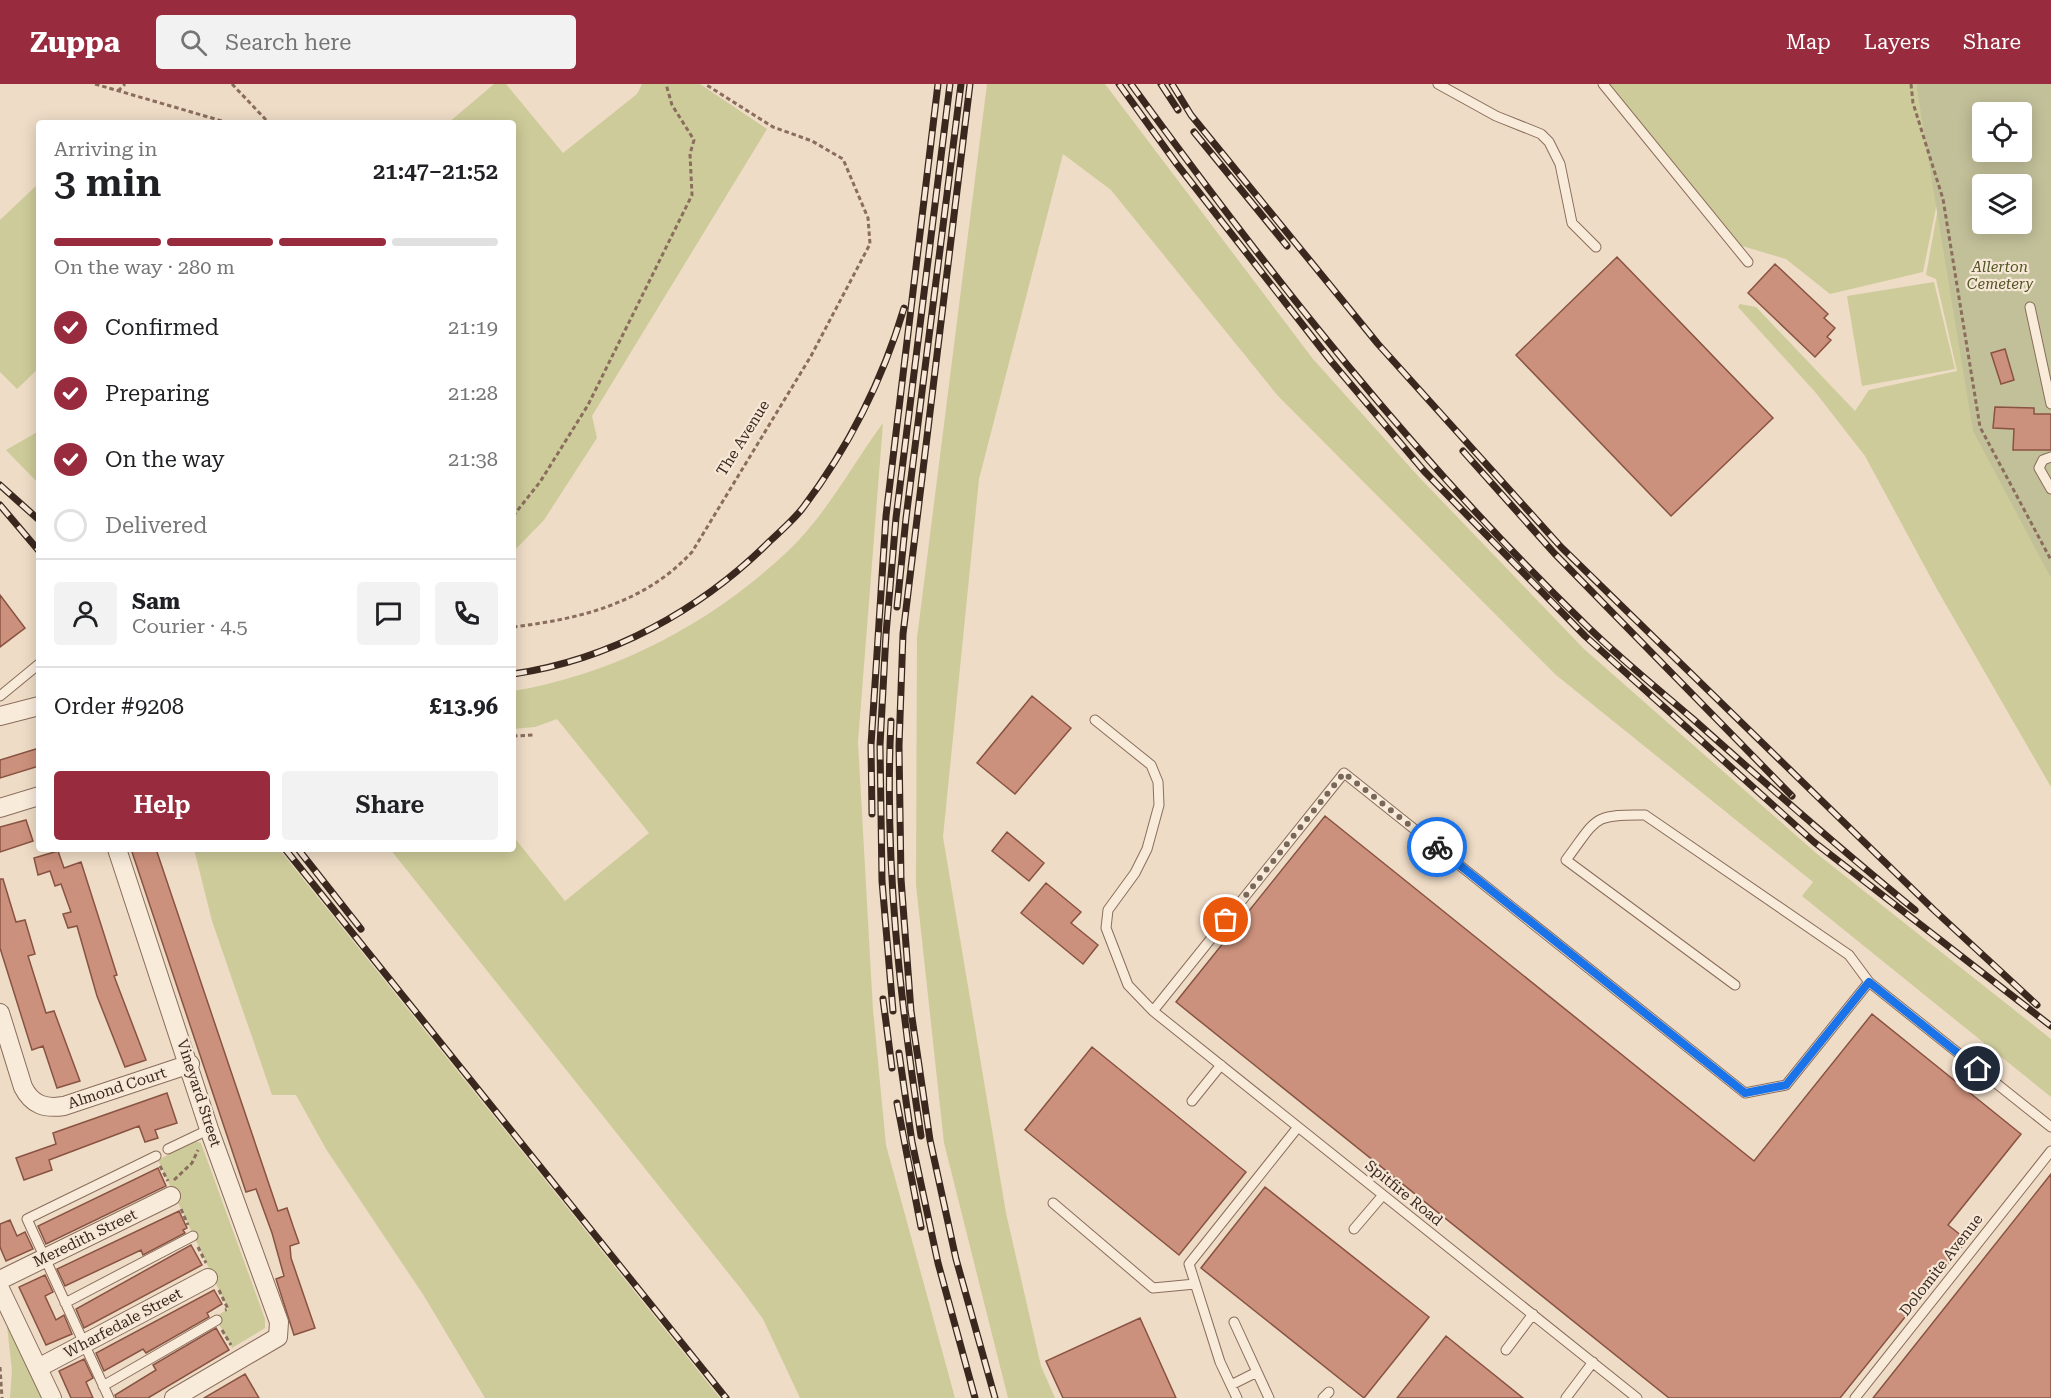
<!DOCTYPE html>
<meta charset="utf-8">
<style>
:root{--surface:#fff;--page:#f2f2f2;--text:#202124;--muted:#757577;--line:#e0e0e0;--accent:#982c3e}
body{margin:0;font-family:"Roboto Serif",serif;background:var(--page);color:var(--text);height:100vh;display:flex;flex-direction:column;font-size:22px;white-space:nowrap}
*{box-sizing:border-box;margin:0}
p{font-size:20px;color:var(--muted)}
.icon{flex:none;width:33px;height:33px;fill:none;stroke:currentColor;stroke-width:2;stroke-linecap:round;stroke-linejoin:round}
.map{position:relative;flex:1;overflow:hidden}
.sheet{position:absolute;left:36px;top:36px;width:480px;height:732px;display:flex;flex-direction:column;background:var(--surface);border-radius:6px;box-shadow:0 3px 15px #0003}
.sheet>*{flex:none}
.controls{position:absolute;left:1972px;top:18px;display:grid;gap:12px}
.controls a{display:grid;place-items:center;width:60px;height:60px;border-radius:6px;background:var(--surface);box-shadow:0 3px 15px #0003;font-size:30px}
.pin{position:absolute;display:grid;place-items:center;width:51px;height:51px;color:#fff;margin:-26px;border:3px solid #fff;border-radius:50%;box-shadow:0 2px 6px #0007}
.courier{position:absolute;display:grid;place-items:center;width:60px;height:60px;margin:-30px;border:4px solid #1a73e8;border-radius:50%;background:#fff;color:#222;box-shadow:0 2px 8px #0007}
.headline em{font-style:normal;font-weight:600}
.headline div{display:flex;flex-direction:column-reverse}
.headline{display:flex;align-items:center;justify-content:space-between;height:102px;padding:0 18px}
h1{font-size:39px;font-weight:600;line-height:45px}
.bar{display:grid;grid-template-columns:repeat(4,1fr);gap:9px 6px;align-content:center;height:72px;padding:0 18px}
.bar i{height:8px;border-radius:4px;background:var(--line)}
.bar .current{background:var(--accent)}
.bar p{grid-column:span 4}
.line{display:flex;align-items:center;gap:15px;padding:0 18px;border-top:2px solid var(--line)}
.line div{flex:1}
.round{display:grid;place-items:center;flex:none;width:63px;height:63px;border-radius:6px;background:var(--page)}
ol{padding:0 18px;list-style:none}
li{display:flex;align-items:center;gap:18px;height:66px}
li p{margin-inline-start:auto}
li .icon{padding:6px;border-radius:50%;background:var(--accent);color:#fff;stroke-width:4}
li:last-child{color:var(--muted)}
li i{width:33px;height:33px;border:3px solid var(--line);border-radius:50%}
.primary-button{display:flex;gap:12px;margin-top:auto;padding:12px 18px}
.primary-button a{flex:1;height:69px;border-radius:6px;background:var(--accent);color:#fff;font-size:24px;font-weight:600;line-height:69px;text-align:center}
.primary-button a+a{background:var(--page);color:var(--text)}
header{display:flex;align-items:center;gap:36px;box-sizing:border-box;height:84px;padding:0 30px;background:var(--accent);color:#fff}
header strong{font-size:28px}
nav{display:flex;gap:33px;margin-inline-start:auto;font-size:21px}
.search{width:420px;height:54px;background:var(--page);display:flex;align-items:center;gap:15px;box-sizing:border-box;padding:0 21px;border-radius:6px;color:var(--muted);font-size:22px}
.map>svg:first-child{display:block}
</style>
<header>
<strong>Zuppa</strong>
<div class="search"><svg class="icon" aria-label="search" viewBox="0 0 24 24"><circle cx="10" cy="10" r="6"/><path d="M15 15l6 6"/></svg>Search here</div>
<nav><a>Map</a><a>Layers</a><a>Share</a></nav>
</header>
<div class="map">
<svg width="2051" height="1314" viewBox="0 0 2051 1314">
<rect width="100%" height="100%" fill="#eedcc6"/>
<!-- green -->
<path fill="#cdcb9a" d="M494 0H506L563 69 637 10 642 0H700L767 45 592 332 597 354 544 436 513 468V39H448Z
M987 0H1105L1313 275 1418 392 1584 565 1816 769 2051 955V1013L1802 812 1813 798 1556 591 1278 312 1111 106 1063 70 979 395 943 753 1006 1129 1041 1282 1055 1314H1008L944 1059 916 801 917 554Z
M1609 0H1916L1937 119 1923 188 1830 210 1786 175 1742 162Z
M1920 19 2022 28H1983V140H2022L2051 420V703L1938 507 1865 372 1816 309 1738 223 1740 220 1756 223 1855 327 1869 306 1957 287 1936 195 1926 191 1939 118Z
M39 99V284L17 305 0 288V136Z
M1934 198 1955 285 1862 302 1847 212Z
M883 339 858 658 873 926 886 1061 955 1314H800L763 1235 741 1205 390 765H513V752L565 817 649 749 557 635 535 643 513 645V607C616 590 713 538 788 467 827 430 852 381 883 339Z
M39 347V400L6 366Z
M194 765H279L720 1314H485L424 1212 326 1065 296 1011H272L212 837Z
M195 1057 201 1059 265 1235V1244L232 1264 215 1233 228 1225 158 1076Z
M10 1241 44 1314H10L12 1287 7 1242Z"/>
<!-- cemetery -->
<path fill="#c2c099" fill-rule="evenodd" d="M1916 0H2051V494L1973 347ZM1983 28H2022V68H1983ZM1983 100H2022V140H1983Z"/>
<!-- building -->
<path fill="#cc917c" stroke="#895342" stroke-width="1.5" d="M1617 173 1773 334 1671 432 1516 271Z
M1775 180 1828 230 1824 234 1835 244 1827 253 1831 256 1815 273 1748 209Z
M2005 265 2014 296 2001 300 1991 269Z
M1995 323 2034 324V330H2051V366H2013L2014 345 1993 344Z
M0 511 25 544 0 563Z
M1032 612 1071 644 1015 710 977 679Z
M39 664V682L0 694V676Z
M1325 732 1754 1077 1872 930 2021 1050 1948 1141 1967 1156 1840 1314H1669L1176 918Z
M26 736 33 757 0 768V743Z
M1007 748 1044 779 1029 797 992 767Z
M131 765H156L278 1127 287 1124 293 1142 299 1159 290 1162 291 1174 315 1244 294 1251 276 1195 284 1192 272 1149 256 1105 246 1108Z
M58 767 64 784 81 778 117 891 114 892 146 976 125 983 97 912 77 842 68 844 63 830 71 828 61 800 55 802 50 787 38 791 34 774Z
M0 795H3L16 838 25 836 35 870 28 872 46 929 54 927 80 997 57 1004 43 962 32 966 0 864Z
M1046 799 1081 828 1071 839 1098 861 1083 880 1021 829Z
M1092 963 1246 1088 1179 1171 1025 1046Z
M167 1009 177 1039 155 1046 158 1054 145 1058 139 1042 49 1076 52 1086 24 1096 16 1074 56 1060 53 1049Z
M158 1084 166 1102 46 1160 38 1142Z
M2051 1090V1314H1873Z
M1265 1103 1429 1233 1364 1314 1201 1184Z
M179 1127 187 1144 183 1146 185 1149 143 1171 141 1166 65 1202 57 1185Z
M10 1136 17 1152 25 1148 33 1165 6 1177 0 1163V1140Z
M191 1161 202 1181 84 1244 76 1225Z
M45 1191 53 1208 45 1212 56 1236 64 1231 72 1250 46 1261 19 1203Z
M214 1206 222 1220 207 1229 209 1233 146 1269 143 1265 104 1287 96 1269Z
M1140 1234 1176 1314H1063L1046 1277Z
M216 1244 229 1266 148 1314H116L115 1311 156 1286 153 1281Z
M1446 1252 1523 1314H1397Z
M84 1275 93 1294 86 1298 93 1314H71L59 1287Z
M245 1290 259 1314H204Z"/>
<g fill="none" stroke-linecap="round" stroke-linejoin="round">
<defs>
<path id="lane" d="M1438 0 1496 32 1541 50 1549 58 1560 80 1572 139 1596 163
M1603 0 1748 178
M2030 223 2051 320
M2051 373 2043 376 2039 384 2051 405
M0 612 39 580
M1095 636 1151 681 1158 698 1159 721 1147 765 1135 789 1108 826 1106 844 1128 901 1153 927 1637 1314
M1735 901 1566 776C1597 735 1591 730 1645 731L1849 871 1869 898
M1153 927 1344 689 1745 1009 1786 1001 1869 898 2051 1043
M1192 1017 1221 981
M168 1065 210 1045
M1053 1119 1153 1204 1195 1200
M1354 1145 1383 1111
M65 1219 193 1152
M1234 1238 1269 1314
M1506 1266 1533 1230
M1231 1301 1257 1288
M103 1302 217 1236
M109 1314 27 1135 156 1072
M1237 1314 1220 1278 1189 1180 1298 1043
M1323 1314 1329 1308
M1566 1314 1593 1278
M1855 1314 2051 1067"/>
<path id="street" d="M0 632 39 622
M0 724 39 712
M117 765 210 1048 279 1238 278 1253 174 1314
M0 929 23 1003C32 1021 45 1025 64 1022L190 980
M0 1196 171 1112
M0 1205 52 1314
M38 1284 208 1194"/>
</defs>
<!-- lane casing -->
<use href="#lane" stroke="#8a6d5c" stroke-width="11"/>
<!-- street casing -->
<use href="#street" stroke="#8a6d5c" stroke-width="20"/>
<!-- path -->
<path stroke="#8a6d5c" stroke-width="3" stroke-dasharray="4.5 3" stroke-linecap="butt" d="M95 0 229 39
M232 0 269 39
M1911 0 1913 19 1943 115 1980 343 2051 476
M118 7 125 0
M513 432 540 398 588 321 692 111 690 70 694 56 672 21 666 0
M513 543C580 535 645 519 692 468L811 272 870 160 868 134 843 75 812 57 773 43 705 0
M513 652 535 651
M160 1082 168 1097
M174 1096 192 1079 198 1066
M181 1125 188 1141
M198 1163 206 1179
M219 1206 228 1225 225 1226
M222 1246 231 1261
M0 1283 2 1314"/>
<!-- lane -->
<use href="#lane" stroke="#f9ebda" stroke-width="9"/>
<!-- street -->
<use href="#street" stroke="#f9ebda" stroke-width="18"/>
<defs>
<path id="rail" d="M970 0 903 550 899 662 901 795 911 927 930 1056 956 1175 995 1314
M1119 0 1176 79 1331 277 1424 387 1585 552 1814 758 2051 942
M1131 0C1270 191 1418 379 1589 544 1622 576 1658 605 1693 635 1766 700 1839 764 1915 826
M1161 0 1178 26
M1172 0 1191 31 1378 260 1561 463 1934 826 2037 921
M1194 48 1287 162
M1463 367 1554 469 1792 712
M0 401 39 436
M0 421 39 467
M897 523 906 434 961 0
M513 590C610 576 701 526 770 457 781 447 793 436 802 425 849 363 882 298 904 224
M891 637C884 776 900 915 921 1052
M872 730 871 661 886 432 938 0
M285 765 726 1314
M298 765 361 845
M883 915 892 984
M893 927 882 797 880 661 886 550 896 434 950 0
M899 969 912 1058 938 1179 975 1314
M897 1019 921 1143"/>
</defs>
<!-- rail casing -->
<use href="#rail" stroke="#3a281f" stroke-width="7"/>
<!-- rail -->
<use href="#rail" stroke="#f6e7d6" stroke-width="4.5" stroke-dasharray="14" stroke-linecap="butt"/>
</g>
<g fill="none" stroke-linecap="round" stroke-linejoin="round">
<!-- done -->
<path stroke="#796759" stroke-width="6" stroke-dasharray="0 10.8" d="M1226 836 1344 689 1437 763"/>
<!-- route -->
<path stroke="#1a73e8" stroke-width="8" d="M1437 763 1745 1009 1786 1001 1869 898 1978 985"/>
</g>
<g text-anchor="middle" stroke-width="4.5" stroke-linejoin="round" paint-order="stroke">
<!-- park labels -->
<g font-size="15" font-style="italic" fill="#525626" stroke="#f6e7d6">
<text x="2000" y="188">Allerton<tspan x="2000" dy="17">Cemetery</tspan></text>
</g>
<!-- street labels -->
<g font-size="15" fill="#3a281f" stroke="#f6e7d6">
<text transform="translate(743 354) rotate(-58)" y="5">The Avenue</text>
<text transform="translate(117 1004) rotate(-18)" y="5">Almond Court</text>
<text transform="translate(199 1009) rotate(72)" y="5">Vineyard Street</text>
<text transform="translate(1404 1109) rotate(39)" y="5">Spitfire Road</text>
<text transform="translate(85 1154) rotate(-26)" y="5">Meredith Street</text>
<text transform="translate(1941 1181) rotate(-52)" y="5">Dolomite Avenue</text>
<text transform="translate(123 1239) rotate(-28)" y="5">Wharfedale Street</text>
</g>
</g>
</svg>
<div class="controls">
<a><svg class="icon" aria-label="locate" viewBox="0 0 24 24"><circle cx="12" cy="12" r="6"/><path d="M12 2v4M12 18v4M2 12h4M18 12h4"/></svg></a>
<a><svg class="icon" aria-label="layers" viewBox="0 0 24 24"><path d="M12 4l9 5-9 5-9-5zM3 14l9 5 9-5"/></svg></a>
</div>
<div class="pin" style="left:1226px;top:836px;background:#ea580c"><svg class="icon" aria-label="bag" viewBox="0 0 24 24"><path d="M5 8h14l-1 12H6zM9 8a3 3 0 0 1 6 0"/></svg></div>
<div class="pin" style="left:1978px;top:985px;background:#1f2937"><svg class="icon" aria-label="home" viewBox="0 0 24 24"><path d="M3 11l9-7 9 7M6 9v11h12V9"/></svg></div>
<div class="courier" style="left:1437px;top:763px"><svg class="icon" aria-label="bike" viewBox="0 0 24 24"><circle cx="6" cy="16" r="4"/><circle cx="18" cy="16" r="4"/><path d="M6 16l4-8h5l3 8M10 8l3 8H6M13 5h3"/></svg></div>
<section class="sheet">
<div class="headline"><div><h1>3 min</h1><p>Arriving in</p></div><em>21:47–21:52</em></div>
<div class="bar"><i class="current"></i><i class="current"></i><i class="current"></i><i></i><p>On the way · 280 m</p></div>
<ol>
<li><svg class="icon" aria-label="check" viewBox="0 0 24 24"><path d="M5 12l5 5 9-10"/></svg>Confirmed<p>21:19</p></li>
<li><svg class="icon" aria-label="check" viewBox="0 0 24 24"><path d="M5 12l5 5 9-10"/></svg>Preparing<p>21:28</p></li>
<li><svg class="icon" aria-label="check" viewBox="0 0 24 24"><path d="M5 12l5 5 9-10"/></svg>On the way<p>21:38</p></li>
<li><i></i>Delivered</li>
</ol>
<div class="line" style="height:108px"><a class="round"><svg class="icon" aria-label="person" viewBox="0 0 24 24"><circle cx="12" cy="8" r="4"/><path d="M4 21q1-7 8-7t8 7"/></svg></a><div><b>Sam</b><p>Courier · 4.5</p></div><a class="round"><svg class="icon" aria-label="chat" viewBox="0 0 24 24"><path d="M4 5h16v11H9l-5 4z"/></svg></a><a class="round"><svg class="icon" aria-label="phone" viewBox="0 0 24 24"><path d="M5 4h4l2 5-3 2q2 4 5 5l2-3 5 2v4C11 20 4 13 5 4z"/></svg></a></div>
<div class="line" style="height:78px"><div>Order #9208</div><b>£13.96</b></div>
<div class="primary-button"><a>Help</a><a>Share</a></div>
</section>
</div>
